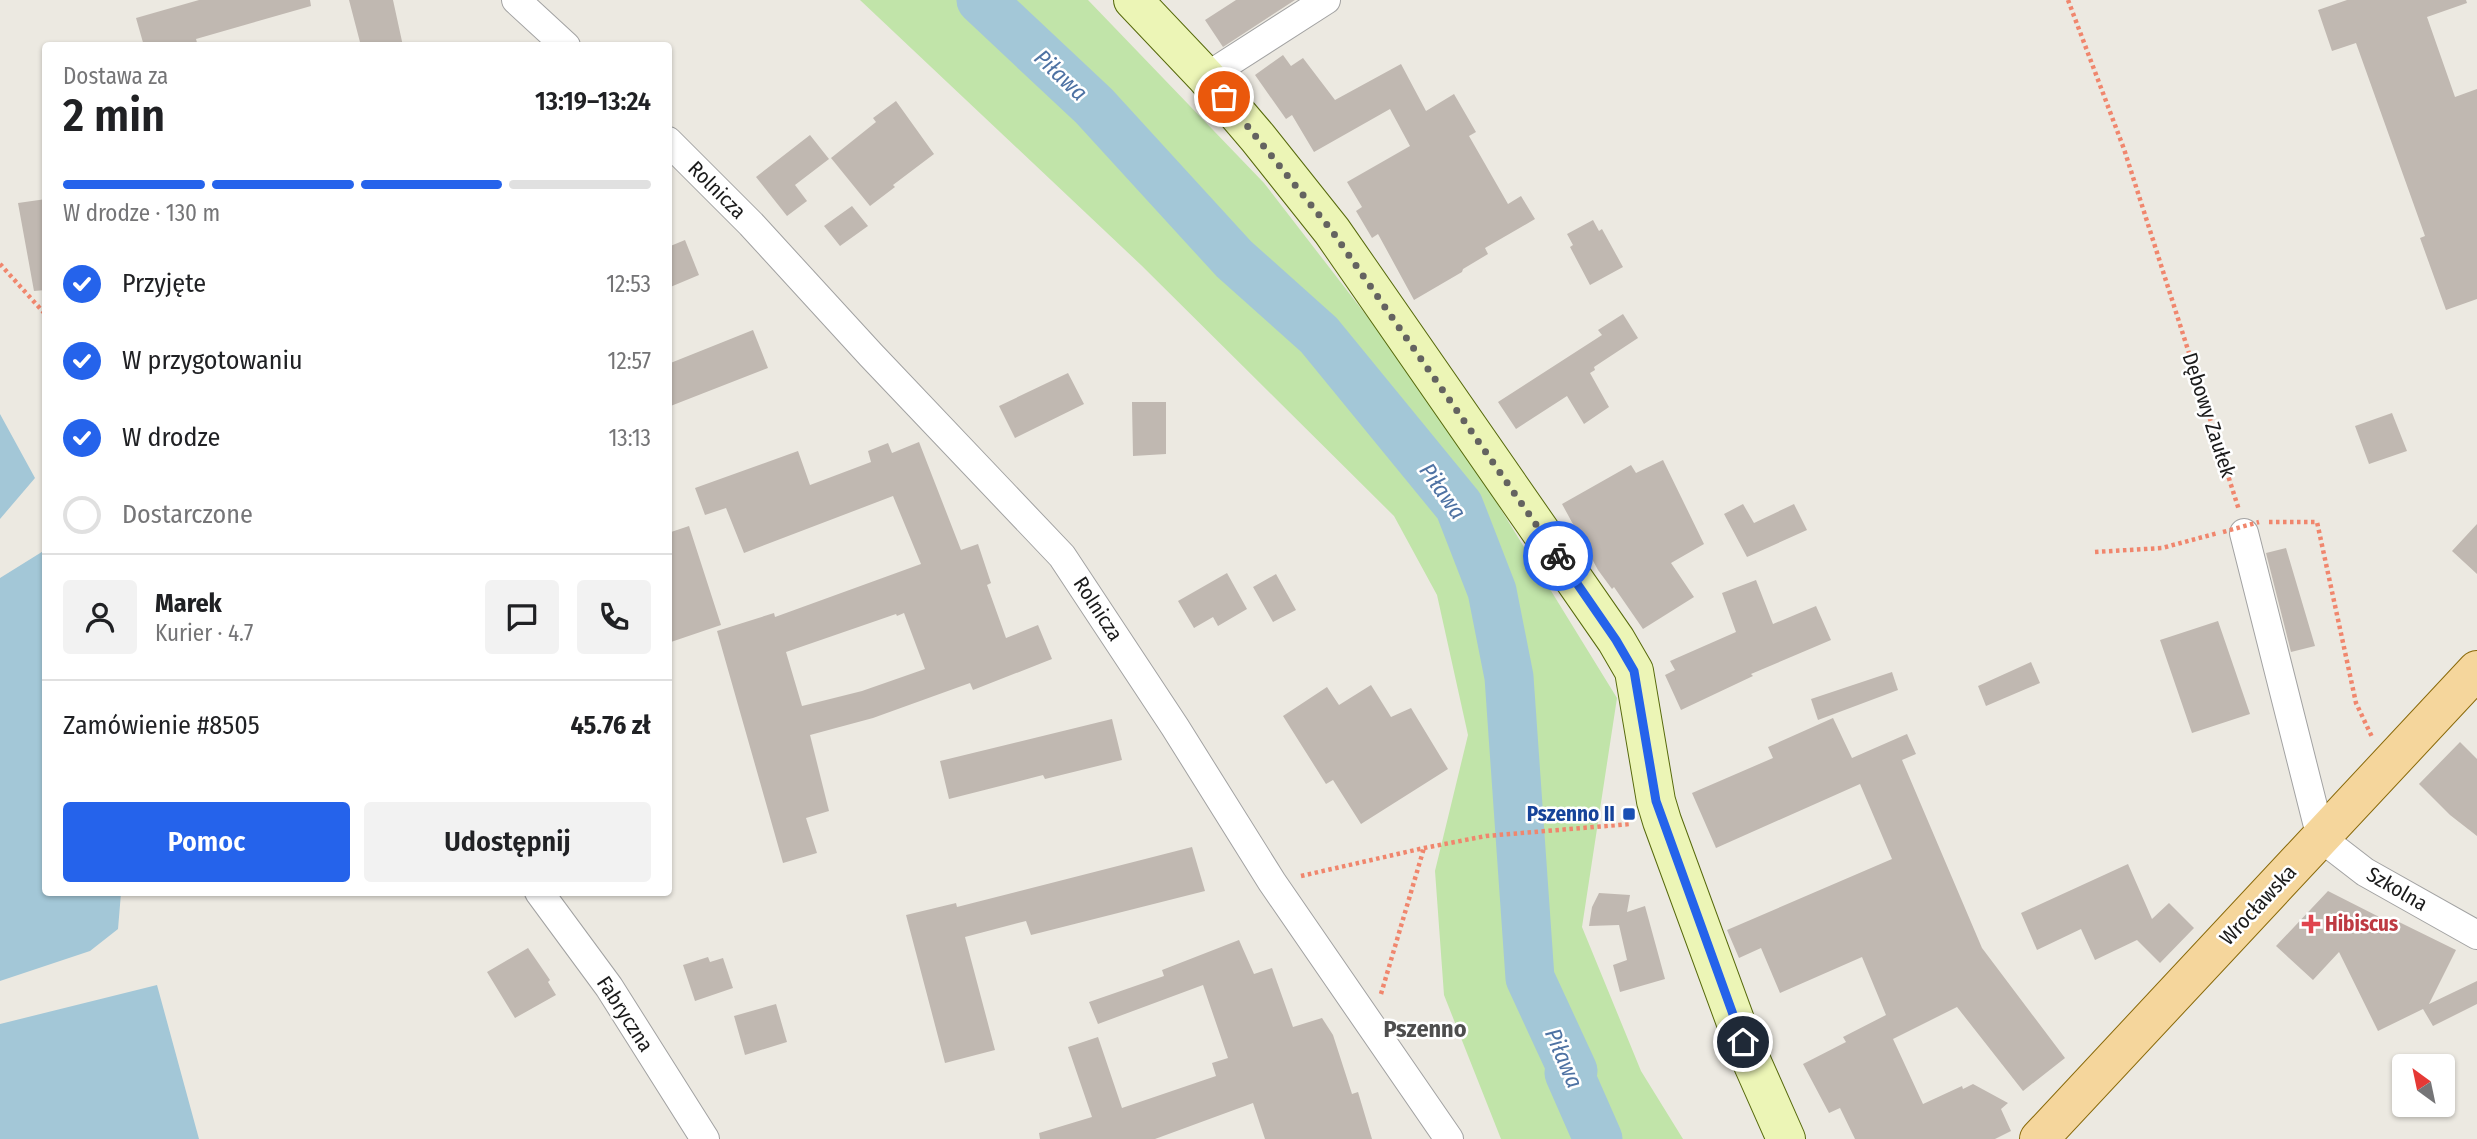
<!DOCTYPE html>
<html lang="pl">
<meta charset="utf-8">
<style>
:root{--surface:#fff;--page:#f2f2f2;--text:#202124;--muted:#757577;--line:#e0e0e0;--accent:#2563eb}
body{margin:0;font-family:"Fira Sans Condensed",sans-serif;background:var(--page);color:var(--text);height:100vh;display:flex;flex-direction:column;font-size:26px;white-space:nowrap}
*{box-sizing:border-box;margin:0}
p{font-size:23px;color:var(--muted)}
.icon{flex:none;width:38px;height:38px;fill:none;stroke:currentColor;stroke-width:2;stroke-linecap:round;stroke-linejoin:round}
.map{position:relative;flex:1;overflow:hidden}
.drawer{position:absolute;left:42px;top:42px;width:630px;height:854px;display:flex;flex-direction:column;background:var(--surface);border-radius:7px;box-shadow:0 2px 5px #0004}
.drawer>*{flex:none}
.needle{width:46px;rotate:327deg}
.buttons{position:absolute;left:2392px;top:1054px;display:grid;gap:14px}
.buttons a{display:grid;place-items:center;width:63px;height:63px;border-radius:7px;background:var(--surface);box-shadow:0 2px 5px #0004;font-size:35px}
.pin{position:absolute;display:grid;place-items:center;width:60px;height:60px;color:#fff;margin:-30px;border:4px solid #fff;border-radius:50%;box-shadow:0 2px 7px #0007}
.courier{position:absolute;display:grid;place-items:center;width:70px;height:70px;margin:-35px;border:5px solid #2563eb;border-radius:50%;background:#fff;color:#222;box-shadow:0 2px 9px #0007}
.summary em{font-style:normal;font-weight:600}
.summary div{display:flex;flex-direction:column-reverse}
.summary{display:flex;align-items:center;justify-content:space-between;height:119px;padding:0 21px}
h1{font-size:46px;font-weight:600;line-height:52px}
.bar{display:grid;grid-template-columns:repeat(4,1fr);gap:10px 7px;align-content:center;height:84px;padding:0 21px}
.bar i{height:9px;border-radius:5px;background:var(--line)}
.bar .current{background:var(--accent)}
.bar p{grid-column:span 4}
.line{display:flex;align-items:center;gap:18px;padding:0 21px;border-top:2px solid var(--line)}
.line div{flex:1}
.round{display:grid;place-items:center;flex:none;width:74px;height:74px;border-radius:7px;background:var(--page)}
ol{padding:0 21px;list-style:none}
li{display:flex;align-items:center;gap:21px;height:77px}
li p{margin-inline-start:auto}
li .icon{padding:7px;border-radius:50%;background:var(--accent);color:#fff;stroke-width:4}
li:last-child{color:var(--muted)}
li i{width:38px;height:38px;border:4px solid var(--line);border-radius:50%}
.button{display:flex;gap:14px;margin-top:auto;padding:14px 21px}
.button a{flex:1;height:80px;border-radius:7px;background:var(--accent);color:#fff;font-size:28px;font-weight:600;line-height:80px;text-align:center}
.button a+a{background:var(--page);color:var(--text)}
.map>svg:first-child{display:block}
</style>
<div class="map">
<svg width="2477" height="1139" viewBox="0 0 2477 1139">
<rect width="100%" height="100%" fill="#ece9e1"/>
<!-- grass -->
<path fill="#c1e4a9" d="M860 0H1088L1264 183 1441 412 1617 698 1582 927 1641 1071 1683 1139H1501L1444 995 1435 871 1468 735 1437 595 1394 516 1141 265Z"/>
<!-- water -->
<path fill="#a3c7d7" d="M0 414 35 478 0 519Z
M45 550 46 892 121 893 118 929 90 951 0 981V578Z
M157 985 199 1139H0V1024Z"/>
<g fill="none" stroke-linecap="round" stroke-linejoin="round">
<!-- river -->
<path stroke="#a3c7d7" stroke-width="49" d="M981 0 1094 106 1234 259 1319 335 1459 506 1492 591 1509 677 1530 978 1573 1071 1569 1073 1598 1139"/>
</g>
<!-- building -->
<path fill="#c0b8b1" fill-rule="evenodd" d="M199 0H310L311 6 196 39 198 46H144L136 18Z
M349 0H393L403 46H361Z
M1236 0H1295L1223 47 1205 20Z
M2347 0H2466L2467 3 2427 17 2455 97 2477 89V299L2446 310 2420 238 2425 236 2356 43 2332 51 2318 10Z
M1283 55 1291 66 1303 58 1335 100 1401 64 1426 111 1454 94 1476 132 1469 136 1508 204 1521 196 1535 219 1485 248 1488 254 1463 269 1462 272 1414 300 1378 234 1372 238 1356 211 1362 207 1347 182 1410 146 1390 109 1314 152 1292 115 1286 119 1255 75Z
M896 101 934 154 893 185 895 187 870 206 831 158 876 122 873 118Z
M810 135 829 159 795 185 807 201 787 216 756 177Z
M46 199V290L34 291 18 203Z
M852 206 868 226 840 246 824 226Z
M1593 220 1599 231 1602 229 1623 267 1590 285 1570 247 1573 245 1567 234Z
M685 240 699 275 668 288V247Z
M1623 314 1638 338 1594 367 1595 370 1590 373 1609 407 1584 424 1567 396 1516 429 1498 402 1602 335 1598 330Z
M753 330 768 368 668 407V364Z
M1068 373 1084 404 1015 438 999 406Z
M1132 402H1166V454L1133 456Z
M2392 413 2407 451 2369 464 2355 426Z
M919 442 961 550 978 544 991 583 987 585 1006 638 1038 625 1052 659 973 690 970 683 873 718 810 735 829 811 806 818 817 853 783 863 717 631 774 613 775 617 921 564 893 496 744 553 726 508 705 515 695 488 798 451 810 485 871 462 868 451 888 443 892 453ZM904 613 925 669 862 691 802 706 786 652 896 614 897 616Z
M1663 460 1704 544 1671 563 1694 597 1643 629 1614 587 1612 589 1598 570 1562 504 1631 465 1636 473Z
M1743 504 1754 523 1794 504 1807 530 1747 557 1724 514Z
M2477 524V574L2452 551Z
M689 526 721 625 668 643V533Z
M2286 548 2315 646 2291 652 2266 553Z
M1227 573 1247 609 1218 626 1213 617 1194 628 1178 601Z
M1276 574 1296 610 1273 622 1253 587Z
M1756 580 1773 624 1816 606 1831 640 1751 674 1753 676 1681 710 1665 675 1675 670 1670 661 1736 632 1722 593Z
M2218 621 2250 714 2192 733 2160 640Z
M2031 662 2040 683 1986 706 1978 686Z
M1892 672 1898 690 1818 720 1811 699Z
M1371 685 1391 717 1411 708 1448 769 1361 824 1333 780 1326 784 1283 716 1327 687 1339 705Z
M1833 718 1852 758 1907 734 1916 754 1902 760 1982 948 2065 1058 2023 1091 1957 1007 1893 1039 1923 1104 1962 1086 1963 1089 1973 1084 2008 1103 2001 1109 2011 1131 1995 1139H1855L1840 1108 1829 1113 1803 1064 1846 1042 1843 1037 1886 1015 1862 957 1780 993 1761 948 1739 958 1727 930 1892 859 1860 784 1716 848 1692 793 1773 758 1768 747Z
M1112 719 1122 760 1045 779 1043 775 949 799 940 761Z
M2460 742 2477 759V836L2450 815 2419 784Z
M1192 847 1205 891 1031 935 1026 921 965 937 995 1050 945 1063 906 915 956 903 957 907Z
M2128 864 2152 919 2169 903 2194 928 2160 963 2137 940 2095 960 2081 929 2037 950 2021 913Z
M2328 891 2397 926 2399 922 2456 950 2429 1004 2477 981V1004L2433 1026 2423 1009 2378 1031 2339 952 2313 980 2276 946Z
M1599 893 1630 895 1627 912 1645 906 1665 979 1620 992 1613 965 1627 960 1619 925 1589 926 1592 907Z
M1239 940 1254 974 1272 968 1293 1027 1322 1018 1333 1035 1352 1094 1358 1092 1372 1139H1265L1253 1103 1155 1139H1040L1039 1133 1092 1117 1068 1047 1098 1037 1122 1108 1216 1076 1212 1063 1228 1058 1203 985 1098 1024 1089 1002 1164 976 1162 970Z
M528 948 550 980 548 982 556 995 515 1018 487 972Z
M708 957 710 962 723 958 733 988 695 1001 683 965Z
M776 1004 787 1042 745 1055 734 1016Z"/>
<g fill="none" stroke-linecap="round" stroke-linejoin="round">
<defs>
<path id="street" d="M516 0 566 46
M1206 77 1326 0
M668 141 751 224 871 355 1062 556 1175 727 1272 882 1449 1139
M2244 533 2321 838 2365 872 2477 935
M539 892 609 987 705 1139"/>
<path id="secondary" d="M1133 0 1206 77 1258 138 1332 231 1616 640 1634 671 1656 801 1662 821 1743 1042 1786 1139"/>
<path id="primary" d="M2039 1139 2477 670"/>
</defs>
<!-- street casing -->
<use href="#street" stroke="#a2a2a2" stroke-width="30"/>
<!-- secondary casing -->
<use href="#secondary" stroke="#56690b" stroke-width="40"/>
<!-- primary casing -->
<use href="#primary" stroke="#896909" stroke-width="40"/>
<!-- path -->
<path stroke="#f0866d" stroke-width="4.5" stroke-dasharray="3.5 3.5" stroke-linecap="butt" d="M2068 0 2124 149 2239 510
M0 264 46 315
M2269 522H2317L2356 703 2372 737
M2095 552 2162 548 2218 533
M1301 876 1424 848 1486 836 1630 824
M1381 994 1424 848"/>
<!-- street -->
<use href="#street" stroke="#fff" stroke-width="28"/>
<!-- secondary -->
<use href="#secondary" stroke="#ecf5b6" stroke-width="38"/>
<!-- primary -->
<use href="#primary" stroke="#f5d69c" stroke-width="38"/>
<!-- path-bridge -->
<path stroke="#f0866d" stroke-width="4.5" stroke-dasharray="3.5 3.5" stroke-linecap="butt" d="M2223 532 2259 522"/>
</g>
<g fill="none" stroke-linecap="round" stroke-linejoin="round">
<!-- done -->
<path stroke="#646360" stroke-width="7" stroke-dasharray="0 12.6" d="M1224 97 1332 231 1558 556"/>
<!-- route -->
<path stroke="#2563eb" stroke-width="9" d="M1558 556 1616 640 1634 671 1656 801 1743 1042"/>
</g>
<!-- markers -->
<rect fill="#1a4fb4" stroke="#fff" stroke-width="2.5" x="1622" y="807" width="14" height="14" rx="3.5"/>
<path fill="#e0444e" stroke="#fff" stroke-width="2.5" d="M2307.5 913.5h7v7h7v7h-7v7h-7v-7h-7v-7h7z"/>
<g text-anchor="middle" stroke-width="5" stroke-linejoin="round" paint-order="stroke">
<!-- street labels -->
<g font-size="21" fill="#1b1b1b" stroke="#fff">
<text transform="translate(717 190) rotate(45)" y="7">Rolnicza</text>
<text transform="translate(2209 415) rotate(72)" y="7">Dębowy Zaułek</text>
<text transform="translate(1098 609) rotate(57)" y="7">Rolnicza</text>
<text transform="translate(2397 889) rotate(30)" y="7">Szkolna</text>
<text transform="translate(2258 905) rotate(-47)" y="7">Wrocławska</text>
<text transform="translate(625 1014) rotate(57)" y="7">Fabryczna</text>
</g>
<!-- transit labels -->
<g font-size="21" font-weight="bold" fill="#164399" stroke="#fff" text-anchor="end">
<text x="1615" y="821">Pszenno II</text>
</g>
<!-- health labels -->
<g font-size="21" font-weight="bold" fill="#be3a42" stroke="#fff" text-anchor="start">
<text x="2325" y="931">Hibiscus</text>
</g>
<!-- water labels -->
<g font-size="23" font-style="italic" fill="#4e72a3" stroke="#fff">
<text transform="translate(1061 75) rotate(43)" y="8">Piława</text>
<text transform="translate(1443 491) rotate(55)" y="8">Piława</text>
<text transform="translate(1564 1058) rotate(67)" y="8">Piława</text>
</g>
<!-- quarter labels -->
<g font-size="24" font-weight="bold" fill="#4e4e4e" stroke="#fff">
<text x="1425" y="1037">Pszenno</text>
</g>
</g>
</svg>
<div class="buttons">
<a><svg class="needle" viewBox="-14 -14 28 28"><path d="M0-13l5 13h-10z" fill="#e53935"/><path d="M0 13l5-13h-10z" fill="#757577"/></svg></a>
</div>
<div class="pin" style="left:1224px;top:97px;background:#ea580c"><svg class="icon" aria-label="bag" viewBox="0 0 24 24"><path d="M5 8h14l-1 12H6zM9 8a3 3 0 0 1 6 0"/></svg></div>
<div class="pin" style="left:1743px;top:1042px;background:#1f2937"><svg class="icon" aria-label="home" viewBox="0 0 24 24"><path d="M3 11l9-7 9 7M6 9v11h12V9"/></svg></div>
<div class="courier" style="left:1558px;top:556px"><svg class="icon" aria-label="bike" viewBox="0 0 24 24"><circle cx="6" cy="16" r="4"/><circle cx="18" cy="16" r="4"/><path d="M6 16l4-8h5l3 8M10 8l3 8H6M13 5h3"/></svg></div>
<section class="drawer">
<div class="summary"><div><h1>2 min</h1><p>Dostawa za</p></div><em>13:19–13:24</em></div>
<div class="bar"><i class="current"></i><i class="current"></i><i class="current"></i><i></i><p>W drodze · 130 m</p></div>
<ol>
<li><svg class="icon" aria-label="check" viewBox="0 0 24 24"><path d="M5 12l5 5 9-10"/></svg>Przyjęte<p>12:53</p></li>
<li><svg class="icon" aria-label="check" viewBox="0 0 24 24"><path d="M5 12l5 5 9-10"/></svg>W przygotowaniu<p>12:57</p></li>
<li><svg class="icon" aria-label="check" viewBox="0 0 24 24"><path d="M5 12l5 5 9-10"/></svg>W drodze<p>13:13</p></li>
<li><i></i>Dostarczone</li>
</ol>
<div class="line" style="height:126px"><a class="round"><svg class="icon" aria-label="person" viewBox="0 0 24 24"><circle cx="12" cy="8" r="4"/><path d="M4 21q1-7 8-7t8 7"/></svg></a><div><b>Marek</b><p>Kurier · 4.7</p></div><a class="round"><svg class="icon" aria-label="chat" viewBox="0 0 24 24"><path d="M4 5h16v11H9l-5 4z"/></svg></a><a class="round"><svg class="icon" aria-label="phone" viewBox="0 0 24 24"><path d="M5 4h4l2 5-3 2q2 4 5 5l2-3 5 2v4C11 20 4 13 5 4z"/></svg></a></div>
<div class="line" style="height:91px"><div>Zamówienie #8505</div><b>45.76 zł</b></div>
<div class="button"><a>Pomoc</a><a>Udostępnij</a></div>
</section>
</div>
